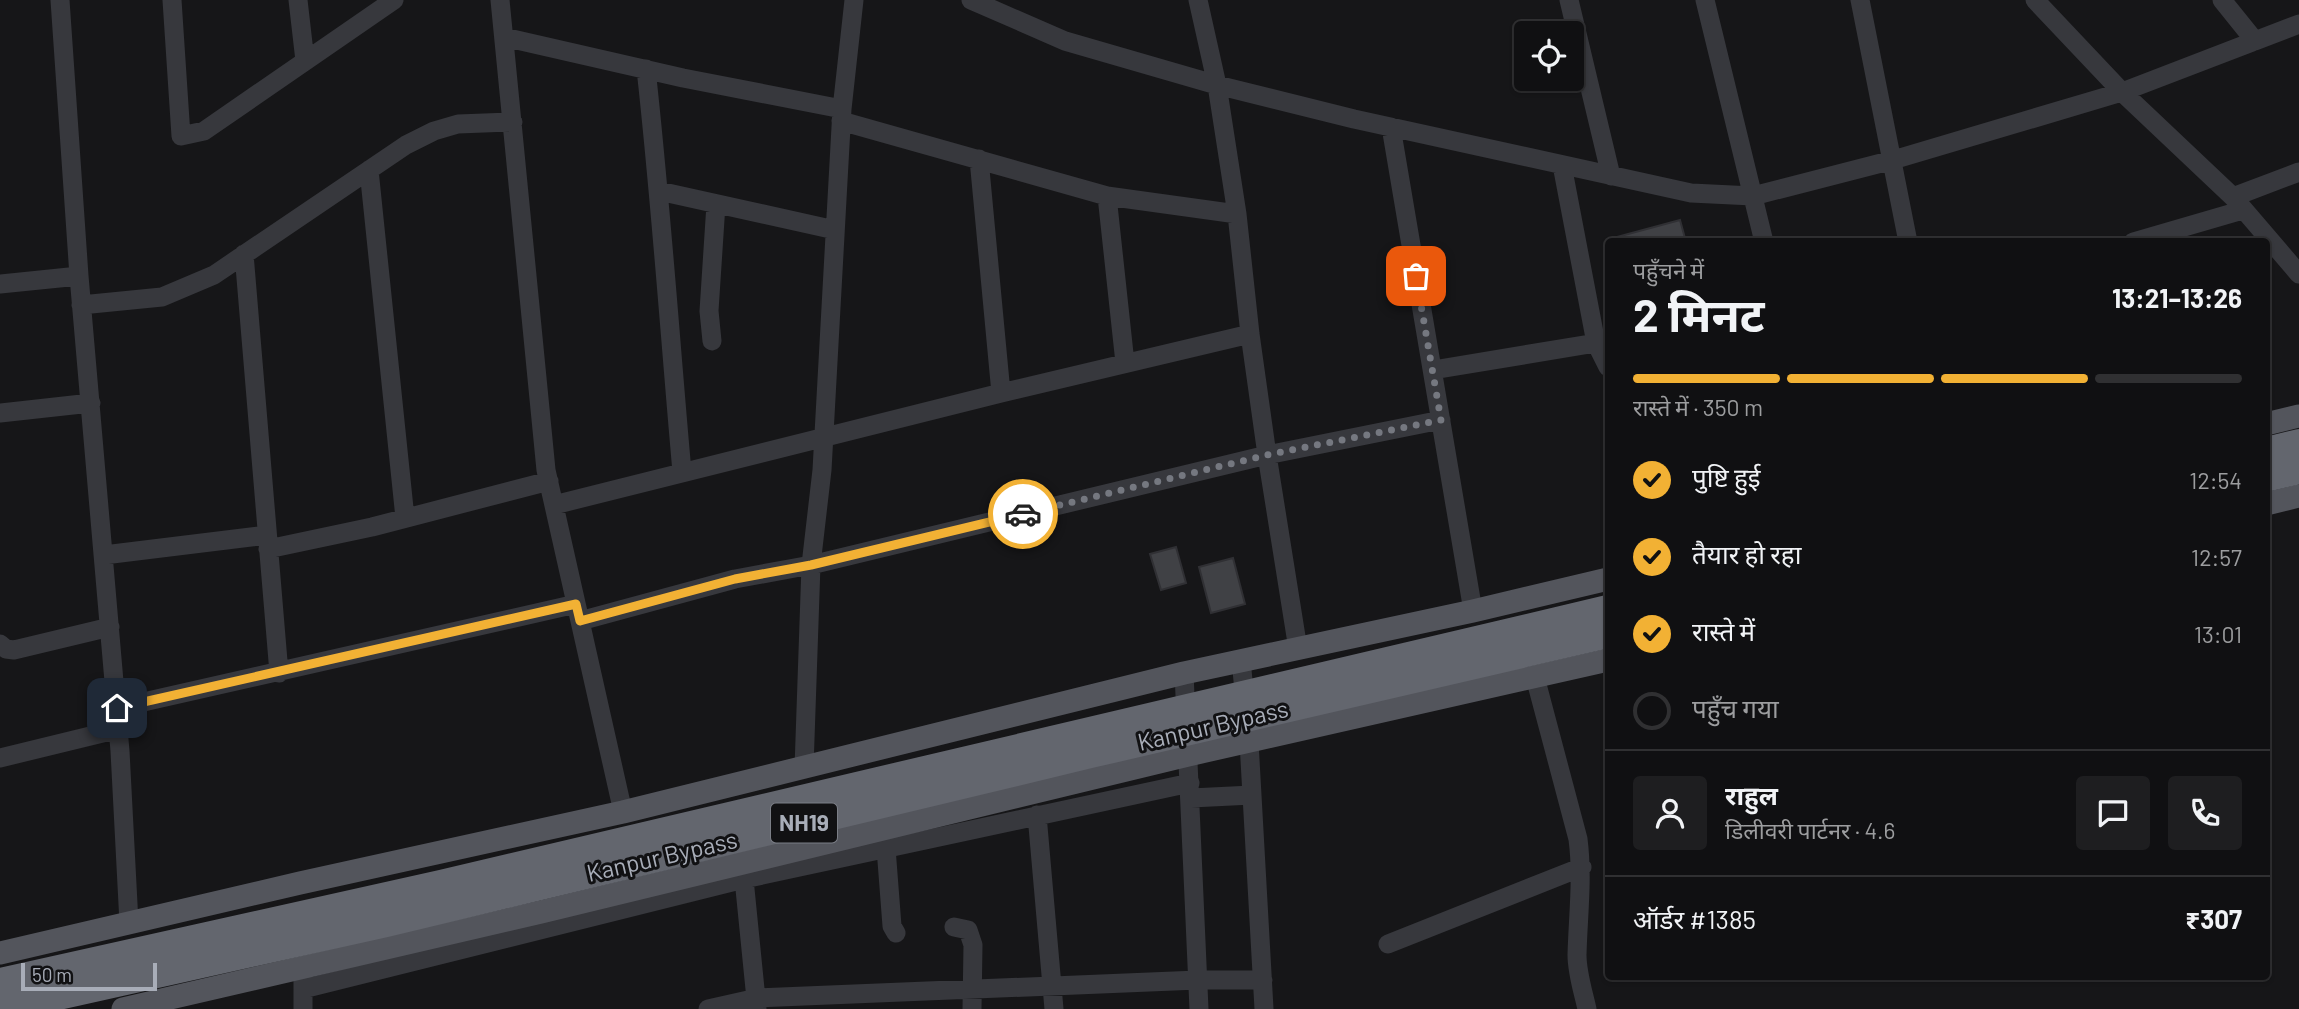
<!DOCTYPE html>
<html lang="hi">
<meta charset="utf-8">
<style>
:root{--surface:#101012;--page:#1e1e20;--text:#f1f3f6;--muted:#9c9d9f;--line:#303032;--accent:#f2b134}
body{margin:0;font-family:Barlow,"Noto Sans Devanagari",sans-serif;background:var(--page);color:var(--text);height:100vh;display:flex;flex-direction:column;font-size:26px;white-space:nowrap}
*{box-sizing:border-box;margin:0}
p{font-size:23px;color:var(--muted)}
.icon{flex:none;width:38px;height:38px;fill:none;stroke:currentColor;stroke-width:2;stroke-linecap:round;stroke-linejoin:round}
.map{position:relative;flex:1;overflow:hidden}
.drawer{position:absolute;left:1605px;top:238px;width:665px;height:742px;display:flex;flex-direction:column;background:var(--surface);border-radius:7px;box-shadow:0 2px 5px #0004,0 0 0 2px var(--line)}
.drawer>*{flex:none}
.tools{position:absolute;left:1514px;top:21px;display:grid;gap:14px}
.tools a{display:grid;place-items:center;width:70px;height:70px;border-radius:7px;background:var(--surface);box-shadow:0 2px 5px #0004,0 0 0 2px var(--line);font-size:35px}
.scale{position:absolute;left:21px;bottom:18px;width:136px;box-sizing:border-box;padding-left:7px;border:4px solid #a8adb8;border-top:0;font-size:19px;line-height:24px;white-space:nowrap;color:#a8adb8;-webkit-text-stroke:5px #111113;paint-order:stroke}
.pin{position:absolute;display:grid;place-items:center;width:60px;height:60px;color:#fff;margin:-30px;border-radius:14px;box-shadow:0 4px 10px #0006}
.courier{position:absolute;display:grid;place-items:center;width:70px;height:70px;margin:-35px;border:5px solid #f2b134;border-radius:50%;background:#fff;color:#222;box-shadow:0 2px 9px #0007}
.head em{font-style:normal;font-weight:700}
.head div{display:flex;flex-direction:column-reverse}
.head{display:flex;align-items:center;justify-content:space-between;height:119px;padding:0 28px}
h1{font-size:46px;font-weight:700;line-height:52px}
.bar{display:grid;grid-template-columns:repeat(4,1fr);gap:10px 7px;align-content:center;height:84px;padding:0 28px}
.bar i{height:9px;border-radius:5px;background:var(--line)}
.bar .current{background:var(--accent)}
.bar p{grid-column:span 4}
.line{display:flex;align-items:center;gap:18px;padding:0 28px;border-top:2px solid var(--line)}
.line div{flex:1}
.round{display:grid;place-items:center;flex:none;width:74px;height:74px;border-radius:7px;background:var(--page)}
ol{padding:0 28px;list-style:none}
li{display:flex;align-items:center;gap:21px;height:77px}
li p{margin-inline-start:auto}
li .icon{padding:7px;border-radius:50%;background:var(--accent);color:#111;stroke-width:4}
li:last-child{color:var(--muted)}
li i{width:38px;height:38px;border:4px solid var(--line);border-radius:50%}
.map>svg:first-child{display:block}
</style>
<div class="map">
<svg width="2299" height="1009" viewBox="0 0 2299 1009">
<rect width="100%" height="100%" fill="#161618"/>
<!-- building -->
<path fill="#404145" stroke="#303034" stroke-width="2" d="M1680 220 1686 242H1618L1617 237Z
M1176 547 1186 583 1161 590 1150 554Z
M1233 558 1245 604 1211 613 1199 567Z"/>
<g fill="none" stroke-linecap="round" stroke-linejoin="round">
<!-- minor -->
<path stroke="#37383d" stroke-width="19" d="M60 0 79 276 120 751 129 923
M172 0 181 136 204 131 394 0
M298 0 305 61
M500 0 546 470 623 812
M971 0 1065 41 1217 85 1354 119 1691 193 1753 196 1893 160 2122 92 2299 24
M1198 0 1217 85 1237 214 1250 334 1267 455 1298 649
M1569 0 1611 176
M1705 0 1764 242
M1860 0 1908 242
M2035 0 2122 92 2233 197 2299 274
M2222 0 2255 41
M504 37 683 78 842 109
M646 69C661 203 670 338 682 472
M841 121 1107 196 1237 214
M1391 127 1473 611
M979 159 1001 393
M1562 165 1596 343 1608 367
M369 170 405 518
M659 191 835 230
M1107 196 1125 363
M2233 197 2299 172
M2133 242 2243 210
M244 254 279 673
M0 284 79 276
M81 305 162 297 214 275 406 145 434 131 458 124 513 122
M712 341 709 311 716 204
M1433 370 1596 343
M0 413 91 403
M554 505 1001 393 1250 334
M268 549 372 527 549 481
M104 555 267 535
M580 621 735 579 811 565 1267 455 1441 420
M0 644 6 649 14 650 110 627
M1241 660 1249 742 1264 1009
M1184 673 1199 1009
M1535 677 1578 839C1583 878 1578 916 1577 955 1577 973 1583 991 1587 1009
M117 708 576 604
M0 758 119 729
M804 768 811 565 822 470 842 109 854 0
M1191 798 1252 795
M1037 815 1054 1009
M886 848 892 926 896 933
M744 879 757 1009
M954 927 968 930 973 945 972 1009
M1388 944 1582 867
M303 989 744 879 1190 783
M303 1009V978
M708 1009 757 998 1198 980H1263"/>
<!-- major -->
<path stroke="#53555c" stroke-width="23" d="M2266 424 2299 416
M2266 504 2299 496
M0 953 300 883 623 812 1184 673 1473 611 1608 579
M123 1009 541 912 1188 755 1608 660"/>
<!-- highway -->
<path stroke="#63666e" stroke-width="28" d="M2266 451 2299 443
M2266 478 2299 470
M0 982 441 884 1608 609
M0 1009 386 923 1091 754 1608 634"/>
</g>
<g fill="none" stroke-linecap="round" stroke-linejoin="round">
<!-- done -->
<path stroke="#757880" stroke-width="7" stroke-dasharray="0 12.6" d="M1023 514 1267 455 1441 420 1416 276"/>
<!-- route -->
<path stroke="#f2b134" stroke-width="9" d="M117 708 576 604 580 621 735 579 811 565 1023 514"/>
</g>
<g text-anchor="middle" stroke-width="6" stroke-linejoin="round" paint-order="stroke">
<!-- shield labels -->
<rect fill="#111113" stroke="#7b7e86" stroke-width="2" x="771" y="803.5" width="66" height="39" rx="5"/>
<g font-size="23" font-weight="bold" fill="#a8adb8">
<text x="804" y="831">NH19</text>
</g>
<!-- street labels -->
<g font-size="24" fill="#a8adb8" stroke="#111113">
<text transform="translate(1213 726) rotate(-13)" y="8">Kanpur Bypass</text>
<text transform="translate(662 857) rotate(-13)" y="8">Kanpur Bypass</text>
</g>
</g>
</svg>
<div class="tools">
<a><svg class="icon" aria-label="locate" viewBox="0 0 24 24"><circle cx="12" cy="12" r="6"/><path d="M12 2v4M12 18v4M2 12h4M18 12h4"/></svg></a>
</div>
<div class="scale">50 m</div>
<div class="pin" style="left:1416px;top:276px;background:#ea580c"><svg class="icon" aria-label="bag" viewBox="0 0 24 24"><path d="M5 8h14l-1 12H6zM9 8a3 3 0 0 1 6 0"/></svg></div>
<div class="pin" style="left:117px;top:708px;background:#1f2937"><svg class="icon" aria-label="home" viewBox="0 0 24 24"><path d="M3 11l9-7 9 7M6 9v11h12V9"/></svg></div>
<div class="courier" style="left:1023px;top:514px"><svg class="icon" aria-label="car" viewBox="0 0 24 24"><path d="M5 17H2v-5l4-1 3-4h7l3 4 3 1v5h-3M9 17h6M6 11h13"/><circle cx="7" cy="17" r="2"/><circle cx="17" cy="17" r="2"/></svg></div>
<section class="drawer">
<div class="head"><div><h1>2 मिनट</h1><p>पहुँचने में</p></div><em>13:21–13:26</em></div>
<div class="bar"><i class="current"></i><i class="current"></i><i class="current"></i><i></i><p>रास्ते में · 350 m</p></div>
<ol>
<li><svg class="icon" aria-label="check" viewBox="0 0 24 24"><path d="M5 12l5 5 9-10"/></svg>पुष्टि हुई<p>12:54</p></li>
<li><svg class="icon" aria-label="check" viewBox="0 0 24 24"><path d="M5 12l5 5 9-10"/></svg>तैयार हो रहा<p>12:57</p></li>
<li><svg class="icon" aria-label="check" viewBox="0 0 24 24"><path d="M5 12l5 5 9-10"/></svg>रास्ते में<p>13:01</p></li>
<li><i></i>पहुँच गया</li>
</ol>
<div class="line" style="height:126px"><a class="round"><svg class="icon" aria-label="person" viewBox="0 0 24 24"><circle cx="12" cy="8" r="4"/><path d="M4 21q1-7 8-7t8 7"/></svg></a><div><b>राहुल</b><p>डिलीवरी पार्टनर · 4.6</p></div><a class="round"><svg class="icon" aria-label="chat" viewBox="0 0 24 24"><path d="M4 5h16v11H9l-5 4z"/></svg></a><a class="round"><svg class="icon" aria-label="phone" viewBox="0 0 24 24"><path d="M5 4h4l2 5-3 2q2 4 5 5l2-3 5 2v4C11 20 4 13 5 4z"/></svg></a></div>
<div class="line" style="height:91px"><div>ऑर्डर #1385</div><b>₹307</b></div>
</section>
</div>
